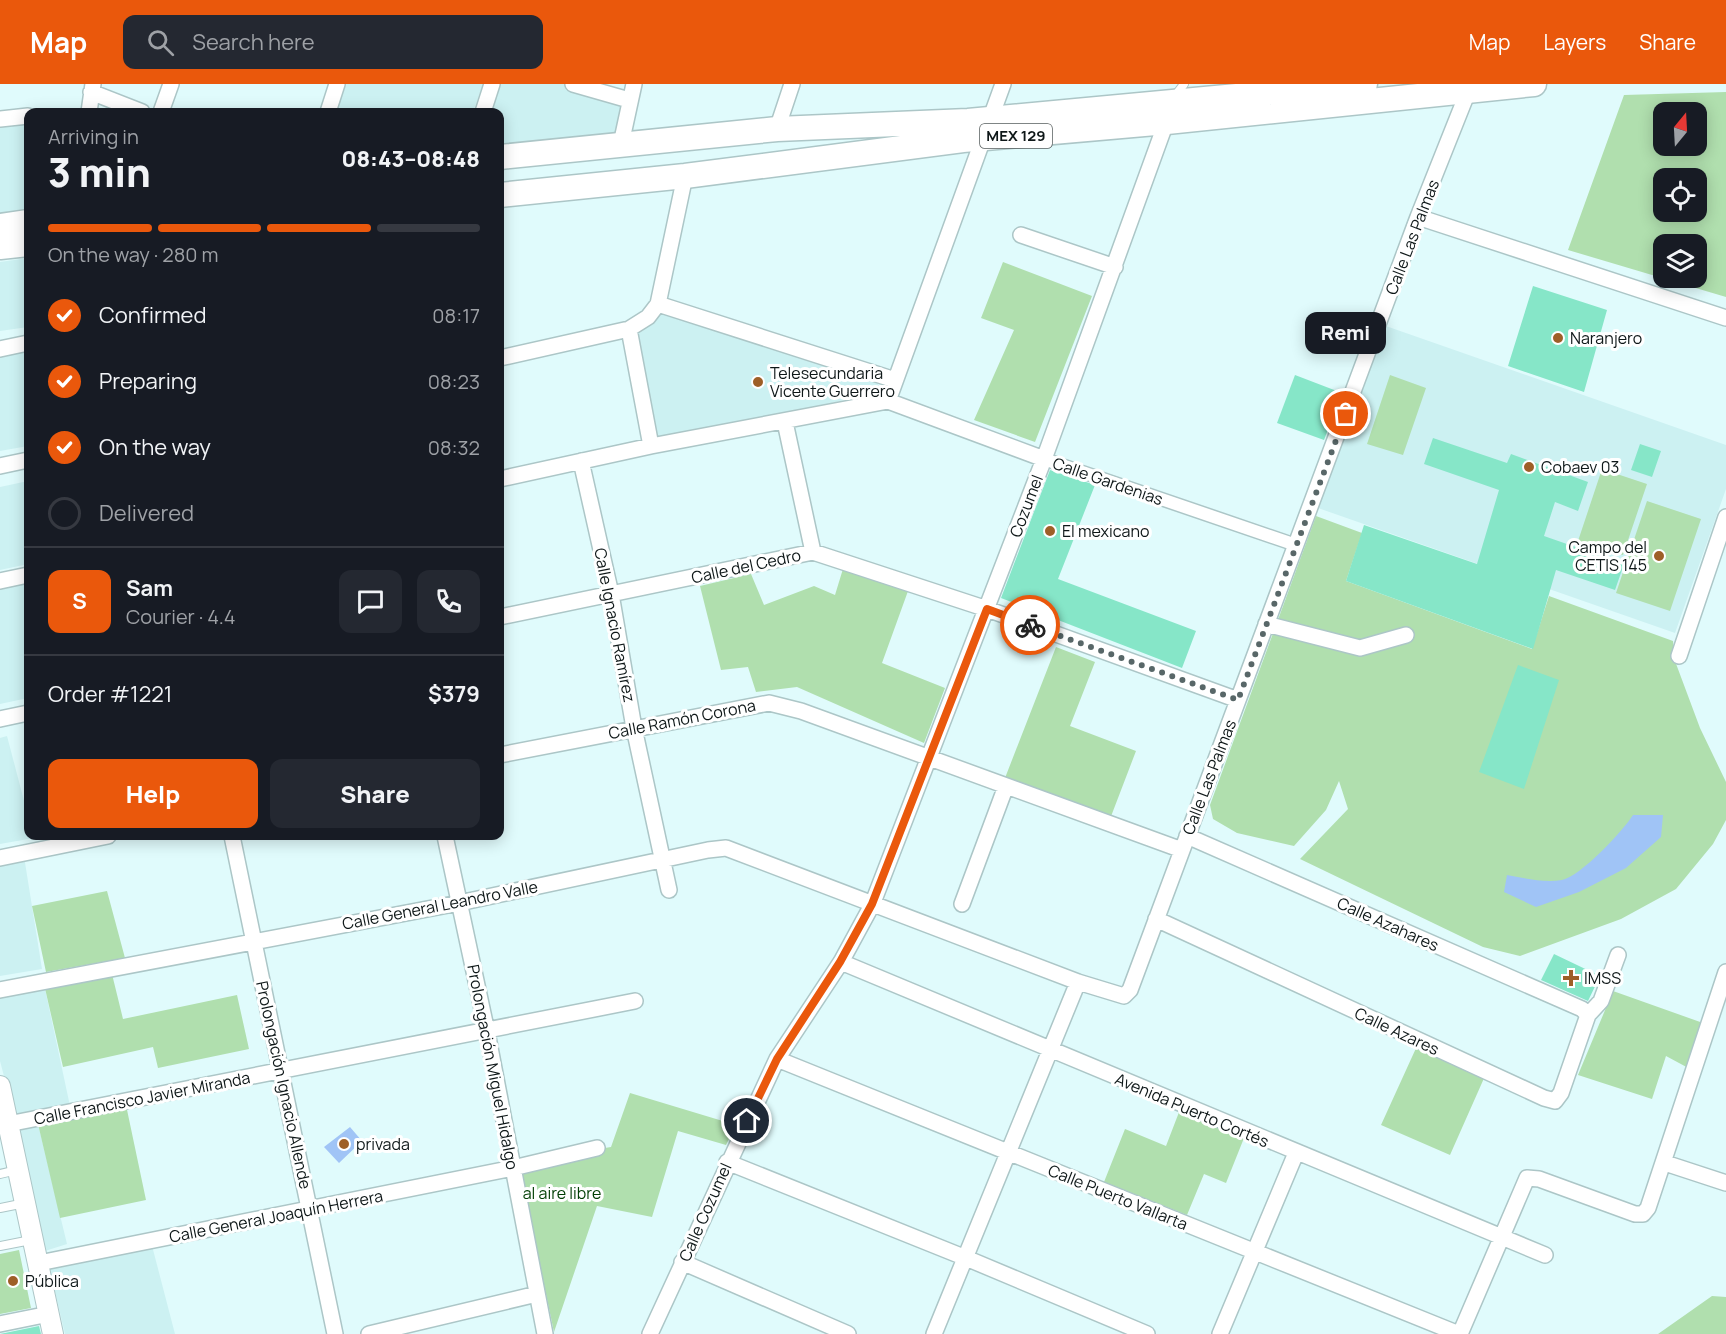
<!DOCTYPE html>
<meta charset="utf-8">
<style>
:root{--surface:#171b24;--page:#242831;--text:#f1f3f6;--muted:#9ea1a6;--line:#363941;--accent:#ea580c}
body{margin:0;font-family:Manrope,sans-serif;background:var(--page);color:var(--text);height:100vh;display:flex;flex-direction:column;font-size:22px;white-space:nowrap}
*{box-sizing:border-box;margin:0}
p{font-size:20px;color:var(--muted)}
.icon{flex:none;width:33px;height:33px;fill:none;stroke:currentColor;stroke-width:2;stroke-linecap:round;stroke-linejoin:round}
.map{position:relative;flex:1;overflow:hidden}
.details{position:absolute;left:24px;top:24px;width:480px;height:732px;display:flex;flex-direction:column;background:var(--surface);border-radius:12px;box-shadow:0 3px 15px #0003}
.details>*{flex:none}
.needle{width:39px;rotate:18deg}
.fabs{position:absolute;left:1653px;top:18px;display:grid;gap:12px}
.fabs a{display:grid;place-items:center;width:54px;height:54px;border-radius:12px;background:var(--surface);box-shadow:0 3px 15px #0003;font-size:30px}
.pin{position:absolute;display:grid;place-items:center;width:51px;height:51px;color:#fff;margin:-26px;border:3px solid #fff;border-radius:50%;box-shadow:0 2px 6px #0007}
.courier{position:absolute;display:grid;place-items:center;width:60px;height:60px;margin:-30px;border:4px solid #ea580c;border-radius:50%;background:#fff;color:#222;box-shadow:0 2px 8px #0007}
.bubble{position:absolute;height:42px;border-radius:12px;background:var(--surface);box-shadow:0 3px 15px #0003;font-size:20px;font-weight:800;line-height:42px;text-align:center}
.head em{font-style:normal;font-weight:800}
.head div{display:flex;flex-direction:column-reverse}
.head{display:flex;align-items:center;justify-content:space-between;height:102px;padding:0 24px}
h1{font-size:39px;font-weight:800;line-height:45px}
.bar{display:grid;grid-template-columns:repeat(4,1fr);gap:9px 6px;align-content:center;height:72px;padding:0 24px}
.bar i{height:8px;border-radius:4px;background:var(--line)}
.bar .current{background:var(--accent)}
.bar p{grid-column:span 4}
.line{display:flex;align-items:center;gap:15px;padding:0 24px;border-top:2px solid var(--line)}
.line div{flex:1}
.round{display:grid;place-items:center;flex:none;width:63px;height:63px;border-radius:12px;background:var(--page)}
ol{padding:0 24px;list-style:none}
li{display:flex;align-items:center;gap:18px;height:66px}
li p{margin-inline-start:auto}
li .icon{padding:6px;border-radius:50%;background:var(--accent);color:#fff;stroke-width:4}
li:last-child{color:var(--muted)}
li i{width:33px;height:33px;border:3px solid var(--line);border-radius:50%}
.cta{display:flex;gap:12px;margin-top:auto;padding:12px 24px}
.cta a{flex:1;height:69px;border-radius:12px;background:var(--accent);color:#fff;font-size:24px;font-weight:800;line-height:69px;text-align:center}
.cta a+a{background:var(--page);color:var(--text)}
header{display:flex;align-items:center;gap:36px;box-sizing:border-box;height:84px;padding:0 30px;background:var(--accent);color:#fff}
header strong{font-size:28px}
nav{display:flex;gap:33px;margin-inline-start:auto;font-size:21px}
.search{width:420px;height:54px;background:var(--page);display:flex;align-items:center;gap:15px;box-sizing:border-box;padding:0 21px;border-radius:12px;color:var(--muted);font-size:22px}
.map>svg:first-child{display:block}
</style>
<header>
<strong>Map</strong>
<div class="search"><svg class="icon" aria-label="search" viewBox="0 0 24 24"><circle cx="10" cy="10" r="6"/><path d="M15 15l6 6"/></svg>Search here</div>
<nav><a>Map</a><a>Layers</a><a>Share</a></nav>
</header>
<div class="map">
<svg width="1726" height="1250" viewBox="0 0 1726 1250">
<rect width="100%" height="100%" fill="#e0fbfc"/>
<!-- built -->
<path fill="#ccf1f2" d="M340 0H483L473 28H333Z
M496 0H566L623 17 637 55 500 68V28H487Z
M28 32V129L0 133V36Z
M28 174V243L0 247V178Z
M658 220 871 289 882 307 651 362 629 245Z
M1383 241 1726 361V405L1675 549 1318 424Z
M28 255V362L0 367V260Z
M28 397V480L0 486V403Z
M28 492V614L0 620V497Z
M7 652 28 732V752L34 754 0 760V654Z
M23 766 42 885 0 892V770Z
M44 900 70 1022 15 1034 0 977V907Z
M38 1040 67 1160 45 1167 15 1045Z
M150 1154 175 1250H65L48 1178Z"/>
<!-- green -->
<path fill="#b0dfae" fill-rule="evenodd" d="M1726 8V213L1568 166 1624 11ZM1664 28H1696V62H1664ZM1664 94H1696V128H1664ZM1664 160H1696V194H1664Z
M1003 178 1092 212 1035 358 974 336 1014 246 981 234Z
M1390 291 1426 304 1403 371 1367 360Z
M1602 385 1647 400 1623 471 1578 457Z
M1647 417 1701 435 1670 527 1616 509Z
M1316 432 1362 449 1346 497 1532 565 1549 512 1673 557 1675 577 1700 644 1726 698V736L1713 760 1676 805 1621 835 1520 872 1483 863 1300 775 1348 725 1339 697 1326 726 1294 762 1237 749 1213 735 1210 721Z
M846 475 912 496 882 579 945 604 924 659 797 603 756 608 748 583 721 586 700 502 751 490 764 521 814 502 835 511Z
M1056 563 1095 578 1070 642 1136 667 1110 735 1005 694Z
M107 807 125 874 46 888 32 822Z
M111 886 123 935 237 911 249 965 158 984 153 963 63 983 44 900Z
M1613 907 1703 939 1692 986 1666 972 1652 1015 1578 991Z
M1417 962 1485 992 1450 1071 1381 1041Z
M630 1009 736 1041 726 1061 678 1047 652 1133 597 1122 554 1248 518 1078 611 1063Z
M126 1021 146 1116 60 1134 38 1040Z
M1181 1023 1246 1049 1226 1099 1204 1090 1187 1131 1104 1098 1125 1045 1166 1062Z
M19 1166 31 1224 0 1230V1170Z
M1712 1212 1726 1213V1250H1658Z"/>
<!-- water -->
<path fill="#a0c4f6" d="M1633 731H1663L1661 753 1626 784 1579 808 1536 823 1504 808 1507 791C1524 794 1544 799 1562 796 1581 792 1623 747 1633 731Z
M350 1043 362 1057 339 1079 324 1063Z"/>
<!-- building -->
<path fill="#86e6c8" d="M1533 202 1607 226 1584 308 1508 282Z
M1295 291 1342 309 1324 356 1277 339Z
M1433 354 1507 379 1511 370 1588 398 1578 427 1555 418 1544 452 1624 480 1615 506 1556 486 1533 565 1346 497 1364 441 1477 480 1499 406 1424 380Z
M1640 360 1661 367 1652 393 1631 386Z
M1050 386 1095 401 1058 495 1196 547 1182 584 1001 514Z
M1518 581 1559 596 1524 705 1479 688Z
M1554 870 1600 892 1588 917 1541 896Z
M39 1242 41 1250H0Z"/>
<g fill="none" stroke-linecap="round" stroke-linejoin="round">
<defs>
<path id="service" d="M1175 12 1184 0
M0 1090 17 1086
M0 1124 25 1119
M0 1162 31 1156"/>
<path id="pedestrian" d="M1044 375 1296 461"/>
<path id="minor" d="M573 0 629 16
M91 8 142 28
M89 28 93 0
M161 28 171 0
M328 28 337 0
M483 28 492 0
M0 35 28 32
M777 45 792 0
M621 60 634 0
M1418 133 1726 234
M1021 151 1115 183
M658 220 895 296
M629 245 651 362
M0 265 28 259
M500 274 629 245 648 233 658 220 685 92
M888 317 1003 0
M888 317 1044 375
M785 338 813 468
M581 377 611 510 634 644 669 806
M0 382 28 376
M500 395 651 362 888 317
M0 497 28 491
M500 533 813 468 987 525 1238 616
M1266 540 1360 564 1406 551
M1679 572 1726 433
M0 635 28 629
M500 671 769 619 801 627 1182 766
M232 752 335 1250
M445 752 487 948 545 1250
M1187 752 1582 925 1588 931
M0 774 108 752
M962 820 1006 702
M1156 835 1544 1014 1555 1017 1561 1009 1588 931
M841 878 1545 1171
M0 906 459 819 708 766 726 764 1078 898 1124 912 1130 906 1418 133 1471 0
M1588 931 1601 917 1618 871
M777 975 1459 1250
M8 1040 635 917
M727 1078 966 1174 1147 1250
M1665 1079 1726 1099
M682 1178 848 1250
M39 1179 513 1084 597 1064
M0 1240 49 1230
M369 1250 537 1210
M650 1250 777 975 841 878 872 821 1044 375 1168 33
M934 1250 1078 898
M1220 1250 1296 1069
M1460 1250 1527 1094 1539 1095 1635 1130H1643L1648 1124 1726 888"/>
<path id="tertiary" d="M0 1002 53 1250"/>
<path id="primary" d="M500 73 777 45 968 37 1365 0
M500 111 685 92 963 56 1167 38 1534 0
M0 142 28 138
M0 163 28 160"/>
</defs>
<!-- service casing -->
<use href="#service" stroke="#acc6c7" stroke-width="10"/>
<!-- pedestrian casing -->
<use href="#pedestrian" stroke="#acc6c7" stroke-width="15"/>
<!-- minor casing -->
<use href="#minor" stroke="#acc6c7" stroke-width="18"/>
<!-- tertiary casing -->
<use href="#tertiary" stroke="#acc6c7" stroke-width="22"/>
<!-- primary casing -->
<use href="#primary" stroke="#acc6c7" stroke-width="27"/>
<!-- service -->
<use href="#service" stroke="#fff" stroke-width="8"/>
<!-- pedestrian -->
<use href="#pedestrian" stroke="#fff" stroke-width="12"/>
<!-- minor -->
<use href="#minor" stroke="#fff" stroke-width="15"/>
<!-- tertiary -->
<use href="#tertiary" stroke="#fff" stroke-width="20"/>
<!-- primary -->
<use href="#primary" stroke="#fff" stroke-width="24"/>
</g>
<g fill="none" stroke-linecap="round" stroke-linejoin="round">
<!-- done -->
<path stroke="#586768" stroke-width="6" stroke-dasharray="0 10.8" d="M1030 541 1238 616 1346 330"/>
<!-- route -->
<path stroke="#ea580c" stroke-width="8" d="M747 1037 777 975 840 878 872 820 987 525 1030 541"/>
</g>
<!-- markers -->
<g fill="#9e5f27" stroke="#fff" stroke-width="2">
<circle cx="1558" cy="254" r="6"/>
<circle cx="758" cy="298" r="6"/>
<circle cx="1529" cy="383" r="6"/>
<circle cx="1050" cy="447" r="6"/>
<circle cx="1659" cy="472" r="6"/>
<path d="M1568 885h6v6h6v6h-6v6h-6v-6h-6v-6h6z"/>
<circle cx="344" cy="1060" r="6"/>
<circle cx="13" cy="1197" r="6"/>
</g>
<g text-anchor="middle" stroke-width="6" stroke-linejoin="round" paint-order="stroke">
<!-- shield labels -->
<rect fill="#fff" stroke="#565d5d" stroke-width="1.5" x="980" y="40" width="72" height="24" rx="4.5"/>
<g font-size="15" font-weight="bold" fill="#0e1718">
<text x="1016" y="57">MEX 129</text>
</g>
<!-- street labels -->
<g font-size="16" fill="#0e1718" stroke="#fff">
<text transform="translate(1412 153) rotate(-69)" y="6">Calle Las Palmas</text>
<text transform="translate(1108 397) rotate(19)" y="6">Calle Gardenias</text>
<text transform="translate(1026 422) rotate(-69)" y="6">Cozumel</text>
<text transform="translate(746 482) rotate(-12)" y="6">Calle del Cedro</text>
<text transform="translate(615 541) rotate(79)" y="6">Calle Ignacio Ramírez</text>
<text transform="translate(682 635) rotate(-11)" y="6">Calle Ramón Corona</text>
<text transform="translate(1209 693) rotate(-69)" y="6">Calle Las Palmas</text>
<text transform="translate(440 821) rotate(-11)" y="6">Calle General Leandro Valle</text>
<text transform="translate(1388 840) rotate(24)" y="6">Calle Azahares</text>
<text transform="translate(1397 947) rotate(25)" y="6">Calle Azares</text>
<text transform="translate(493 983) rotate(79)" y="6">Prolongación Miguel Hidalgo</text>
<text transform="translate(284 1001) rotate(78)" y="6">Prolongación Ignacio Allende</text>
<text transform="translate(142 1014) rotate(-11)" y="6">Calle Francisco Javier Miranda</text>
<text transform="translate(1192 1026) rotate(23)" y="6">Avenida Puerto Cortés</text>
<text transform="translate(1118 1113) rotate(22)" y="6">Calle Puerto Vallarta</text>
<text transform="translate(705 1128) rotate(-66)" y="6">Calle Cozumel</text>
<text transform="translate(276 1132) rotate(-11)" y="6">Calle General Joaquín Herrera</text>
</g>
<!-- poi labels -->
<g font-size="16" fill="#0e1718" stroke="#fff" text-anchor="start">
<text x="1570" y="260">Naranjero</text>
<text x="770" y="295">Telesecundaria<tspan x="770" dy="18">Vicente Guerrero</tspan></text>
<text x="1541" y="389">Cobaev 03</text>
<text x="1062" y="453">El mexicano</text>
<text x="1647" y="469" text-anchor="end">Campo del<tspan x="1647" dy="18">CETIS 145</tspan></text>
<text x="1584" y="900">IMSS</text>
<text x="356" y="1066">privada</text>
<text x="25" y="1203">Pública</text>
</g>
<!-- park labels -->
<g font-size="16" fill="#003e03" stroke="#fff">
<text x="562" y="1115">al aire libre</text>
</g>
</g>
</svg>
<div class="fabs">
<a><svg class="needle" viewBox="-14 -14 28 28"><path d="M0-13l5 13h-10z" fill="#e53935"/><path d="M0 13l5-13h-10z" fill="#9ea1a6"/></svg></a>
<a><svg class="icon" aria-label="locate" viewBox="0 0 24 24"><circle cx="12" cy="12" r="6"/><path d="M12 2v4M12 18v4M2 12h4M18 12h4"/></svg></a>
<a><svg class="icon" aria-label="layers" viewBox="0 0 24 24"><path d="M12 4l9 5-9 5-9-5zM3 14l9 5 9-5"/></svg></a>
</div>
<div class="pin" style="left:1346px;top:330px;background:#ea580c"><svg class="icon" aria-label="bag" viewBox="0 0 24 24"><path d="M5 8h14l-1 12H6zM9 8a3 3 0 0 1 6 0"/></svg></div>
<div class="pin" style="left:747px;top:1037px;background:#1f2937"><svg class="icon" aria-label="home" viewBox="0 0 24 24"><path d="M3 11l9-7 9 7M6 9v11h12V9"/></svg></div>
<div class="courier" style="left:1030px;top:541px"><svg class="icon" aria-label="bike" viewBox="0 0 24 24"><circle cx="6" cy="16" r="4"/><circle cx="18" cy="16" r="4"/><path d="M6 16l4-8h5l3 8M10 8l3 8H6M13 5h3"/></svg></div>
<div class="bubble" style="left:1305px;top:228px;width:81px">Remi</div>
<section class="details">
<div class="head"><div><h1>3 min</h1><p>Arriving in</p></div><em>08:43–08:48</em></div>
<div class="bar"><i class="current"></i><i class="current"></i><i class="current"></i><i></i><p>On the way · 280 m</p></div>
<ol>
<li><svg class="icon" aria-label="check" viewBox="0 0 24 24"><path d="M5 12l5 5 9-10"/></svg>Confirmed<p>08:17</p></li>
<li><svg class="icon" aria-label="check" viewBox="0 0 24 24"><path d="M5 12l5 5 9-10"/></svg>Preparing<p>08:23</p></li>
<li><svg class="icon" aria-label="check" viewBox="0 0 24 24"><path d="M5 12l5 5 9-10"/></svg>On the way<p>08:32</p></li>
<li><i></i>Delivered</li>
</ol>
<div class="line" style="height:108px"><b class="round" style="background:var(--accent);color:#fff">S</b><div><b>Sam</b><p>Courier · 4.4</p></div><a class="round"><svg class="icon" aria-label="chat" viewBox="0 0 24 24"><path d="M4 5h16v11H9l-5 4z"/></svg></a><a class="round"><svg class="icon" aria-label="phone" viewBox="0 0 24 24"><path d="M5 4h4l2 5-3 2q2 4 5 5l2-3 5 2v4C11 20 4 13 5 4z"/></svg></a></div>
<div class="line" style="height:78px"><div>Order #1221</div><b>$379</b></div>
<div class="cta"><a>Help</a><a>Share</a></div>
</section>
</div>
